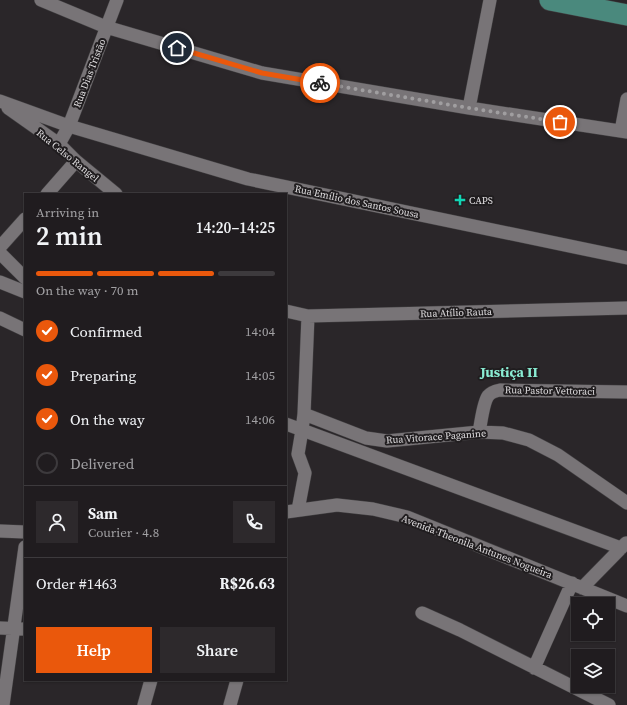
<!DOCTYPE html>
<meta charset="utf-8">
<style>
:root{--surface:#201c1f;--page:#2d292c;--text:#f1f3f6;--muted:#a2a1a4;--line:#3d3a3d;--accent:#ea580c}
body{margin:0;font-family:"Source Serif 4",serif;background:var(--page);color:var(--text);height:100vh;display:flex;flex-direction:column;font-size:15px;white-space:nowrap}
*{box-sizing:border-box;margin:0}
p{font-size:13px;color:var(--muted)}
.icon{flex:none;width:22px;height:22px;fill:none;stroke:currentColor;stroke-width:2;stroke-linecap:round;stroke-linejoin:round}
.map{position:relative;flex:1;overflow:hidden}
.panel{position:absolute;left:24px;top:193px;width:263px;height:488px;display:flex;flex-direction:column;background:var(--surface);border-radius:0px;box-shadow:0 1px 3px #0004,0 0 0 1px var(--line)}
.panel>*{flex:none}
.fabs{position:absolute;left:571px;top:597px;display:grid;gap:8px}
.fabs a{display:grid;place-items:center;width:44px;height:44px;border-radius:0px;background:var(--surface);box-shadow:0 1px 3px #0004,0 0 0 1px var(--line);font-size:20px}
.pin{position:absolute;display:grid;place-items:center;width:34px;height:34px;color:#fff;margin:-17px;border:2px solid #fff;border-radius:50%;box-shadow:0 1px 4px #0007}
.courier{position:absolute;display:grid;place-items:center;width:40px;height:40px;margin:-20px;border:3px solid #ea580c;border-radius:50%;background:#fff;color:#222;box-shadow:0 1px 5px #0007}
.head em{font-style:normal;font-weight:600}
.head div{display:flex;flex-direction:column-reverse}
.head{display:flex;align-items:center;justify-content:space-between;height:68px;padding:0 12px}
h1{font-size:26px;font-weight:600;line-height:30px}
.bar{display:grid;grid-template-columns:repeat(4,1fr);gap:6px 4px;align-content:center;height:48px;padding:0 12px}
.bar i{height:5px;border-radius:3px;background:var(--line)}
.bar .selected{background:var(--accent)}
.bar p{grid-column:span 4}
.line{display:flex;align-items:center;gap:10px;padding:0 12px;border-top:1px solid var(--line)}
.line div{flex:1}
.round{display:grid;place-items:center;flex:none;width:42px;height:42px;border-radius:0px;background:var(--page)}
ol{padding:0 12px;list-style:none}
li{display:flex;align-items:center;gap:12px;height:44px}
li p{margin-inline-start:auto}
li .icon{padding:4px;border-radius:50%;background:var(--accent);color:#fff;stroke-width:4}
li:last-child{color:var(--muted)}
li i{width:22px;height:22px;border:2px solid var(--line);border-radius:50%}
.primary-button{display:flex;gap:8px;margin-top:auto;padding:8px 12px}
.primary-button a{flex:1;height:46px;border-radius:0px;background:var(--accent);color:#fff;font-size:16px;font-weight:600;line-height:46px;text-align:center}
.primary-button a+a{background:var(--page);color:var(--text)}
.map>svg:first-child{display:block}
</style>
<div class="map">
<svg width="627" height="705" viewBox="0 0 627 705">
<rect width="100%" height="100%" fill="#2a2629"/>
<g fill="none" stroke-linecap="round" stroke-linejoin="round">
<defs>
<path id="street" d="M41 0 106 27 262 73 469 108 627 132
M0 101 69 126 248 179 627 258
M8 108 59 144 76 161 116 194
M469 108 490 0
M621 131 627 99
M59 144 69 126 117 0
M47 194 76 161
M0 247 25 219
M0 253 25 278
M0 282 25 292
M286 311 308 316 627 308
M0 318 25 330
M304 414 366 438 387 441 479 432 503 433 529 440 558 455 627 503
M286 424 621 548
M479 432C481 423 483 403 488 396 491 392 495 391 500 390L627 392
M298 510 305 473 298 454 302 430 304 414 308 316
M286 512 337 505 373 509 407 517 627 606
M0 531 25 532
M582 588 626 543
M422 613 460 630 609 705
M0 628 25 629
M534 668 572 583
M3 705 25 547
M144 705 151 680
M230 705 237 680"/>
<path id="primary" d="M550 0 627 15"/>
</defs>
<!-- street casing -->
<use href="#street" stroke="#434143" stroke-width="14"/>
<!-- primary casing -->
<use href="#primary" stroke="#434143" stroke-width="22"/>
<!-- street -->
<use href="#street" stroke="#787477" stroke-width="13"/>
<!-- primary -->
<use href="#primary" stroke="#4a897d" stroke-width="21"/>
</g>
<g fill="none" stroke-linecap="round" stroke-linejoin="round">
<!-- done -->
<path stroke="#a09ea0" stroke-width="4" stroke-dasharray="0 7.2" d="M320 83 469 108 560 122"/>
<!-- route -->
<path stroke="#ea580c" stroke-width="5" d="M177 48 262 73 320 83"/>
</g>
<!-- markers -->
<path fill="#11d5b4" stroke="#201d1f" stroke-width="1.5" d="M458 194h4v4h4v4h-4v4h-4v-4h-4v-4h4z"/>
<g text-anchor="middle" stroke-width="4" stroke-linejoin="round" paint-order="stroke">
<!-- street labels -->
<g font-size="10" fill="#e0dee0" stroke="#201d1f">
<text transform="translate(89 73) rotate(-69)" y="4">Rua Dias Tristão</text>
<text transform="translate(68 155) rotate(39)" y="4">Rua Celso Rangel</text>
<text transform="translate(357 201) rotate(12)" y="4">Rua Emílio dos Santos Sousa</text>
<text transform="translate(456 312) rotate(-2)" y="4">Rua Atílio Rauta</text>
<text transform="translate(550 390) rotate(1)" y="4">Rua Pastor Vettoraci</text>
<text transform="translate(436 436) rotate(-4)" y="4">Rua Vitorace Paganine</text>
<text transform="translate(477 546) rotate(21)" y="4">Avenida Theonila Antunes Nogueira</text>
</g>
<!-- poi labels -->
<g font-size="10" fill="#e0dee0" stroke="#201d1f" text-anchor="start">
<text x="469" y="204">CAPS</text>
</g>
<!-- district labels -->
<g font-size="14" font-weight="bold" fill="#8aecd3" stroke="#201d1f">
<text x="509" y="377">Justiça II</text>
</g>
</g>
</svg>
<div class="fabs">
<a><svg class="icon" aria-label="locate" viewBox="0 0 24 24"><circle cx="12" cy="12" r="6"/><path d="M12 2v4M12 18v4M2 12h4M18 12h4"/></svg></a>
<a><svg class="icon" aria-label="layers" viewBox="0 0 24 24"><path d="M12 4l9 5-9 5-9-5zM3 14l9 5 9-5"/></svg></a>
</div>
<div class="pin" style="left:560px;top:122px;background:#ea580c"><svg class="icon" aria-label="bag" viewBox="0 0 24 24"><path d="M5 8h14l-1 12H6zM9 8a3 3 0 0 1 6 0"/></svg></div>
<div class="pin" style="left:177px;top:48px;background:#1f2937"><svg class="icon" aria-label="home" viewBox="0 0 24 24"><path d="M3 11l9-7 9 7M6 9v11h12V9"/></svg></div>
<div class="courier" style="left:320px;top:83px"><svg class="icon" aria-label="bike" viewBox="0 0 24 24"><circle cx="6" cy="16" r="4"/><circle cx="18" cy="16" r="4"/><path d="M6 16l4-8h5l3 8M10 8l3 8H6M13 5h3"/></svg></div>
<section class="panel">
<div class="head"><div><h1>2 min</h1><p>Arriving in</p></div><em>14:20–14:25</em></div>
<div class="bar"><i class="selected"></i><i class="selected"></i><i class="selected"></i><i></i><p>On the way · 70 m</p></div>
<ol>
<li><svg class="icon" aria-label="check" viewBox="0 0 24 24"><path d="M5 12l5 5 9-10"/></svg>Confirmed<p>14:04</p></li>
<li><svg class="icon" aria-label="check" viewBox="0 0 24 24"><path d="M5 12l5 5 9-10"/></svg>Preparing<p>14:05</p></li>
<li><svg class="icon" aria-label="check" viewBox="0 0 24 24"><path d="M5 12l5 5 9-10"/></svg>On the way<p>14:06</p></li>
<li><i></i>Delivered</li>
</ol>
<div class="line" style="height:72px"><a class="round"><svg class="icon" aria-label="person" viewBox="0 0 24 24"><circle cx="12" cy="8" r="4"/><path d="M4 21q1-7 8-7t8 7"/></svg></a><div><b>Sam</b><p>Courier · 4.8</p></div><a class="round"><svg class="icon" aria-label="phone" viewBox="0 0 24 24"><path d="M5 4h4l2 5-3 2q2 4 5 5l2-3 5 2v4C11 20 4 13 5 4z"/></svg></a></div>
<div class="line" style="height:52px"><div>Order #1463</div><b>R$26.63</b></div>
<div class="primary-button"><a>Help</a><a>Share</a></div>
</section>
</div>
